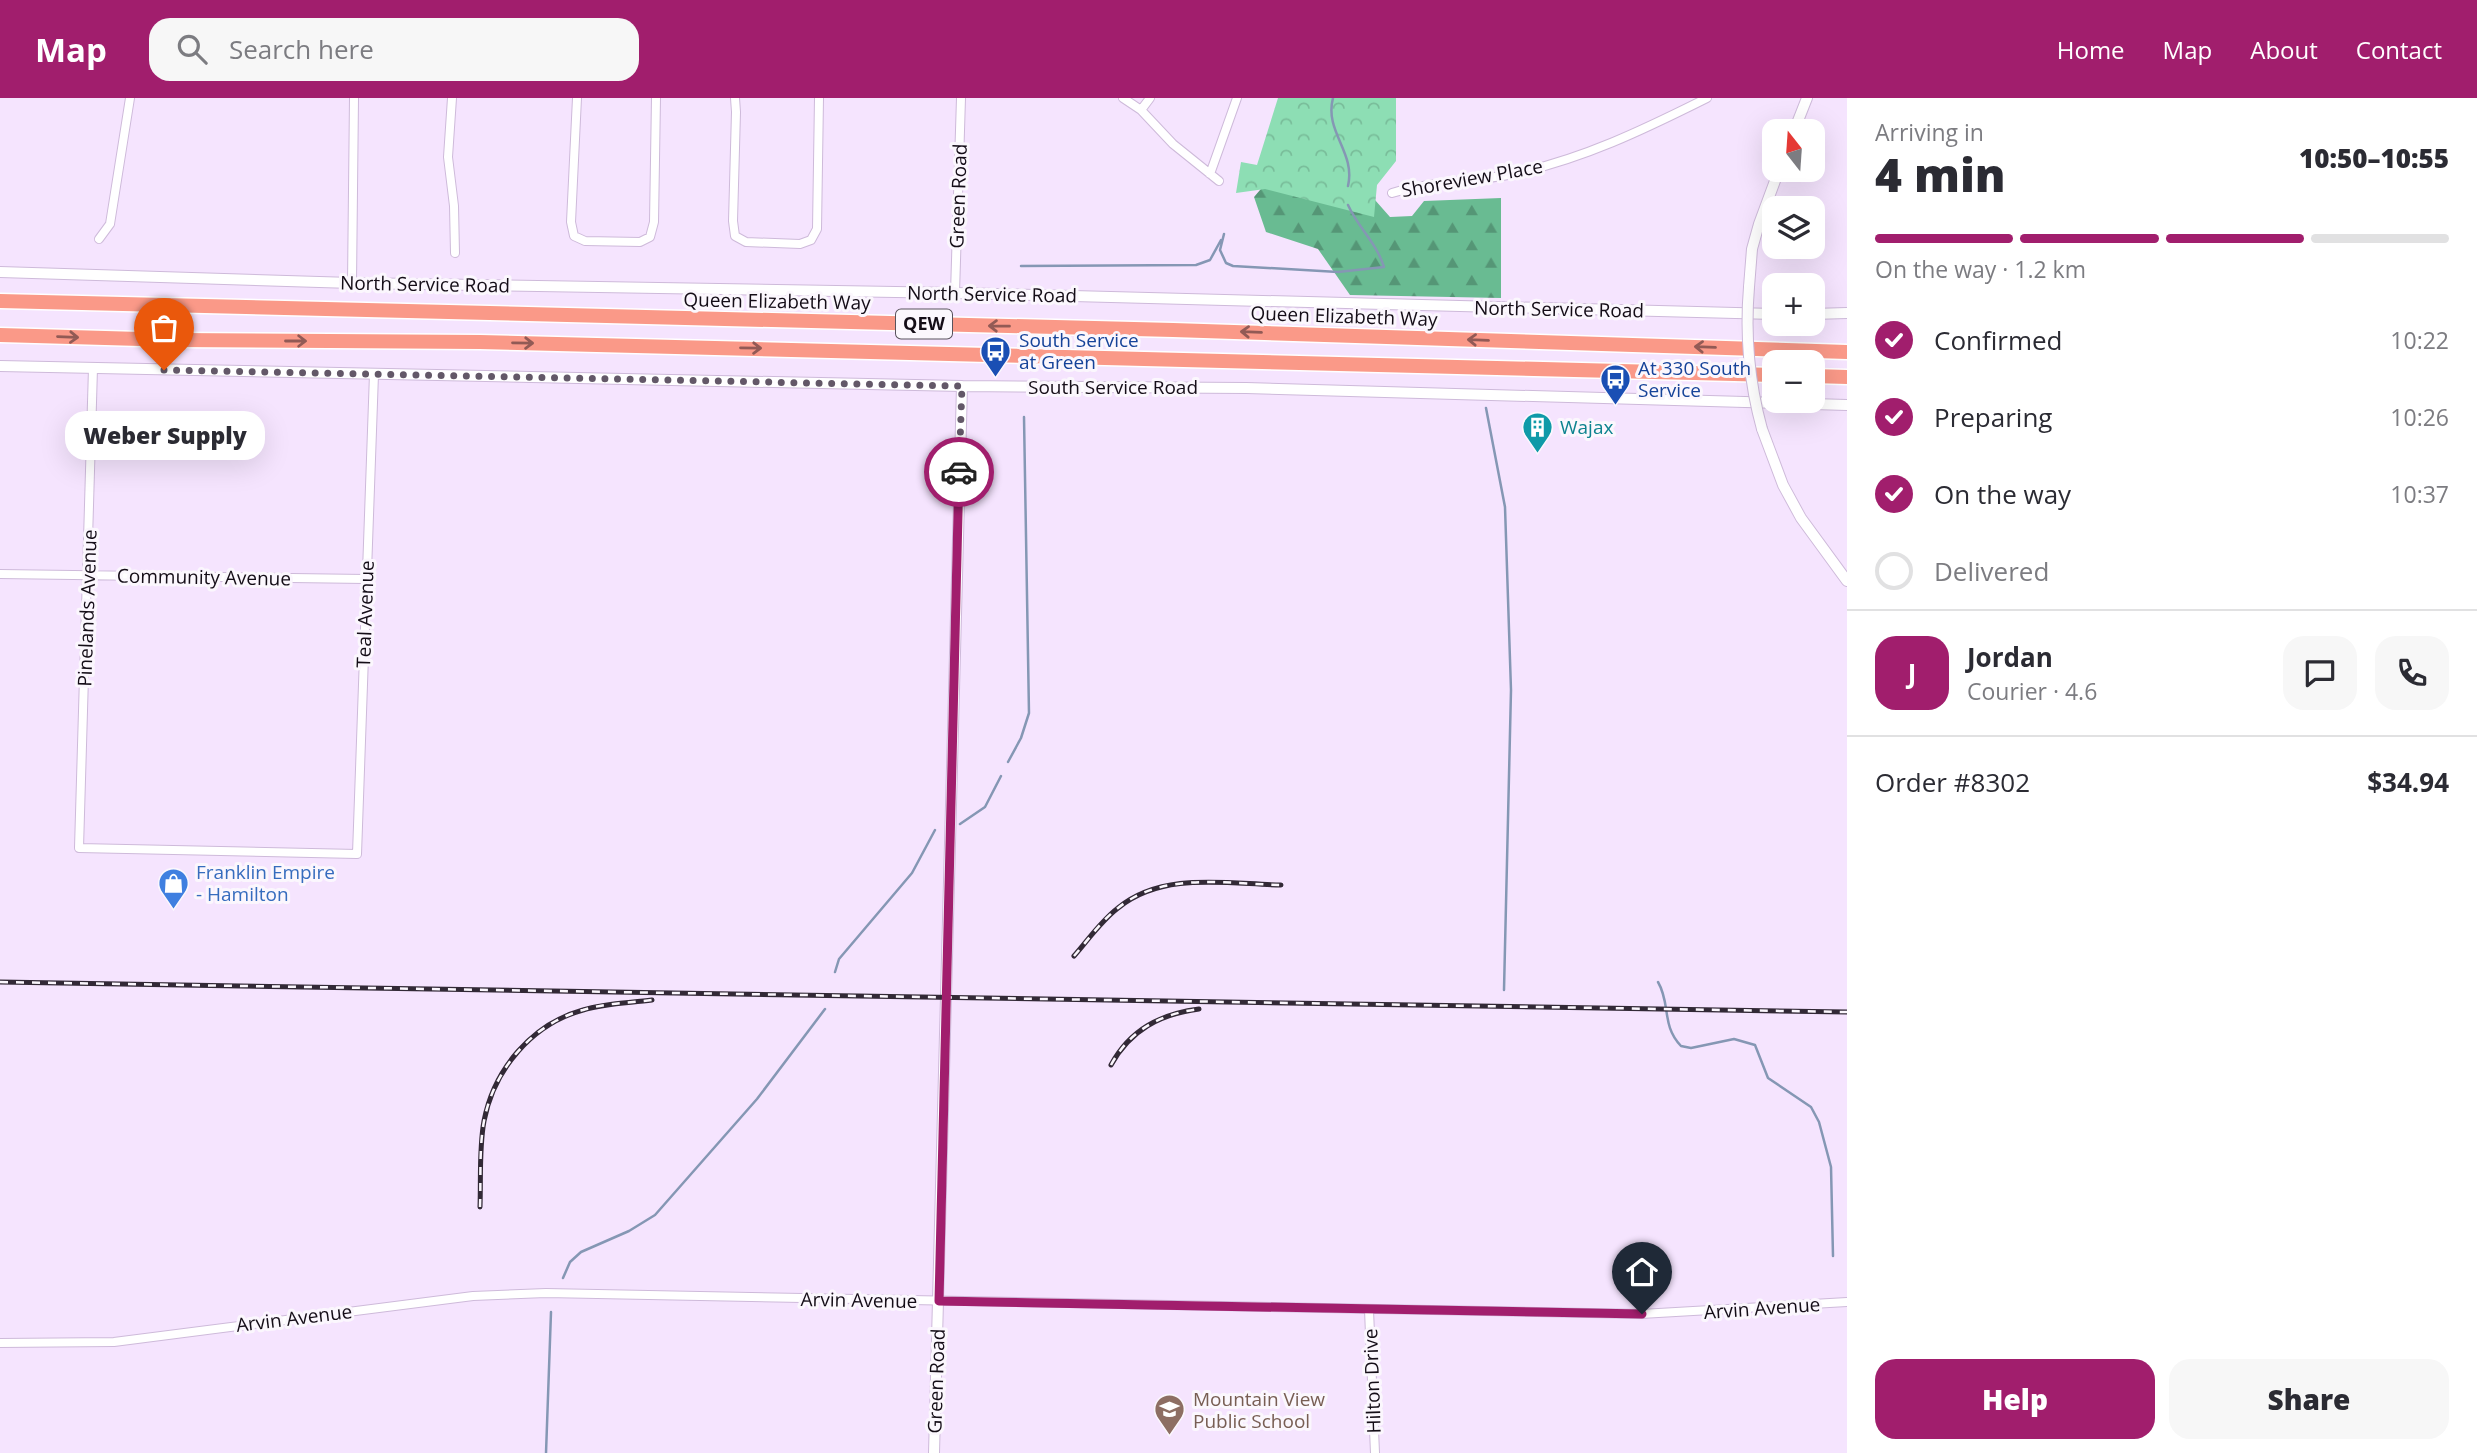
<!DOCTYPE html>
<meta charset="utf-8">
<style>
:root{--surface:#fff;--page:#f7f7f7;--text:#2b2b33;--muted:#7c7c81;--line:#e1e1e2;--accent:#a11e6d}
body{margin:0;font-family:"Open Sans",sans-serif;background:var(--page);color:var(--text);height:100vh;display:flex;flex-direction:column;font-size:26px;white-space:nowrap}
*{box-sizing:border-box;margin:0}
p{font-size:23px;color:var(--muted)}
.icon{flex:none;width:38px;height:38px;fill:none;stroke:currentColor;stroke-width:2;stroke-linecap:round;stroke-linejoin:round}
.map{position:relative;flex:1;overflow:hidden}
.details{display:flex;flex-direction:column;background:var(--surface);width:630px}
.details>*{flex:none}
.needle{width:46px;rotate:343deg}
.controls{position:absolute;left:1762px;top:21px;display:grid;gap:14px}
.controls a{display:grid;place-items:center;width:63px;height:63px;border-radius:14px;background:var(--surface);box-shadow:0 7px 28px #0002;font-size:35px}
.pin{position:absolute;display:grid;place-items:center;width:60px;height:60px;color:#fff;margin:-72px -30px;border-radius:50% 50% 50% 0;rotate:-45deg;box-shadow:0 0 7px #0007}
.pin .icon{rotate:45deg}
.courier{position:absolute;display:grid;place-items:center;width:70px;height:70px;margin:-35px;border:5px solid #a11e6d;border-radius:50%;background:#fff;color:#222;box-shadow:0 2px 9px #0007}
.bubble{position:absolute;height:49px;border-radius:21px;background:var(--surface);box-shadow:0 7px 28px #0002;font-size:23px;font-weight:800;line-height:49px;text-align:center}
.summary em{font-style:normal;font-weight:800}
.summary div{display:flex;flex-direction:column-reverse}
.summary{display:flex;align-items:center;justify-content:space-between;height:119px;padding:0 28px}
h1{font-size:46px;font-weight:800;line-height:52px}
.bar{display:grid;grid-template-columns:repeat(4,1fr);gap:10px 7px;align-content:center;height:84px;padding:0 28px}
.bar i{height:9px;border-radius:5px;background:var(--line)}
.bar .current{background:var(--accent)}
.bar p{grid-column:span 4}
.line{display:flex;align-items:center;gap:18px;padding:0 28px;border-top:2px solid var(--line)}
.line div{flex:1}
.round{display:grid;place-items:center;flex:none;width:74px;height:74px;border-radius:21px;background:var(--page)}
ol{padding:0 28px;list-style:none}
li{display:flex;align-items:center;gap:21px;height:77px}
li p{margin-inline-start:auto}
li .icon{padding:7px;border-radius:50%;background:var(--accent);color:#fff;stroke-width:4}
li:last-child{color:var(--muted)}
li i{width:38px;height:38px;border:4px solid var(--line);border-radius:50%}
.primary-button{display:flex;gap:14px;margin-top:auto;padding:14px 28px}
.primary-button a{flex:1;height:80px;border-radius:21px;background:var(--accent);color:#fff;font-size:28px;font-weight:800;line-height:80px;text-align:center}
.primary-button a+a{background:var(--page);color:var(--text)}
header{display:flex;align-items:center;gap:42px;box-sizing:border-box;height:98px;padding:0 35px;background:var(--accent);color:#fff}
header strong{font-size:33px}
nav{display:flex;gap:38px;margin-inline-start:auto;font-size:24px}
.search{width:490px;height:63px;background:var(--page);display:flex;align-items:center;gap:18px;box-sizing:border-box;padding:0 24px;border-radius:21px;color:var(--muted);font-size:26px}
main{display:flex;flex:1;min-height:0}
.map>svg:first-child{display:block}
</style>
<header>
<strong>Map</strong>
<div class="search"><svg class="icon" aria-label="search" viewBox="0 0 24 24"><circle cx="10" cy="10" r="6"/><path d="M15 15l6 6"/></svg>Search here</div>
<nav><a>Home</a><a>Map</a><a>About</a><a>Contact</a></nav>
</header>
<main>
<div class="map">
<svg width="1847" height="1355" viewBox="0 0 1847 1355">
<defs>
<pattern id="forest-firs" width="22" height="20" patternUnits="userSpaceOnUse" patternTransform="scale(1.75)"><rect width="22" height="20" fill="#69bb92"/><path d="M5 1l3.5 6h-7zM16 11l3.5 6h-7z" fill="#559676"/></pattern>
<pattern id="park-crowns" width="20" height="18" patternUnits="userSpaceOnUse" patternTransform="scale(1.75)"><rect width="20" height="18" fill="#8ddeb4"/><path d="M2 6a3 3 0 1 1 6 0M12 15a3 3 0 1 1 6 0" fill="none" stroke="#79bd9a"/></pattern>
</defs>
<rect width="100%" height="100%" fill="#f5e4fe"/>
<!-- forest -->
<path fill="url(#forest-firs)" d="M1266 85 1375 102 1390 119 1412 118 1424 103 1501 100V200L1350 197 1318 151 1266 134 1254 99Z"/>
<!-- park -->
<path fill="url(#park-crowns)" d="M1278 0H1396V63L1377 87 1374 119 1265 91 1236 95 1241 64 1257 67Z"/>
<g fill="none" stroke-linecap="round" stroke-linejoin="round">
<!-- stream -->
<path stroke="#8597b4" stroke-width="2.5" d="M1333 0C1324 34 1356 54 1348 88
M1224 136 1220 152 1226 165 1233 168 1338 174 1384 169C1376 144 1359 131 1348 107
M1021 168 1196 167 1210 162 1221 142
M1486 310 1505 409 1511 592 1504 892
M1008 664 1021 640 1029 615 1024 319
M960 726 985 709 1001 678
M835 874 839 861 912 775 935 732
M1658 884C1671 906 1661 927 1681 948L1691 950 1734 941 1755 947 1768 980 1811 1009 1819 1024 1831 1069 1833 1158
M563 1180 570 1164 581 1154 629 1133 655 1117 757 1001 825 911
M546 1355 551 1214"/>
<defs>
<path id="minor" d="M452 0 448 59 454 108 455 155
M577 0 571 124 574 138 585 143 640 144 650 139 654 124 656 0
M735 0 736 14 733 123 735 138 746 144 800 146 811 142 817 131 819 0
M1123 0 1141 12 1173 46 1219 83
M1141 12 1150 0
M1210 76 1237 0
M1392 95C1431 83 1473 84 1513 76 1583 61 1643 32 1707 0
M99 141 110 126 130 0
M352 185 354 0
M955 195 961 0
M93 270 79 750 357 756 374 276
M0 476 366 481
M1369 1212 1375 1355
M0 1245 114 1244 473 1198 546 1195 1641 1216 1847 1204"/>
<path id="tertiary" d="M1794 33 1807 0
M0 174 352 185 955 195 1774 216
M1749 189 1752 151 1759 126 1779 72
M1813 216 1847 215
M0 268 962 288 1246 290 1847 307
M1762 331 1783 387 1801 420 1847 483
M934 1355 962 288"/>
<path id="motorway" d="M0 203 1173 232 1847 254
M0 237 175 242 480 244 1774 277
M1813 278 1847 279"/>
</defs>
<!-- minor casing -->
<use href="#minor" stroke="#cebada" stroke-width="10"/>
<!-- tertiary casing -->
<use href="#tertiary" stroke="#cebada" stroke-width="12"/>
<!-- motorway casing -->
<use href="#motorway" stroke="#fff" stroke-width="17"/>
<!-- minor -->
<use href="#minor" stroke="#fff" stroke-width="8"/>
<!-- tertiary -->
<use href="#tertiary" stroke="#fff" stroke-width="10"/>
<!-- motorway -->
<use href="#motorway" stroke="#fa9988" stroke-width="14"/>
<defs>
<path id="rail" d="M1074 858C1088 842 1101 823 1118 810 1163 773 1227 786 1281 787
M0 884 1847 914
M1111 967C1130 932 1160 916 1199 911
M480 1109C481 1080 479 1050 484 1023 494 971 532 926 583 912 605 905 629 905 652 902"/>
</defs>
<!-- rail casing -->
<use href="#rail" stroke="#322936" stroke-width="5"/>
<!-- rail -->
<use href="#rail" stroke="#fbf7fd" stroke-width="2.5" stroke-dasharray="8" stroke-linecap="butt"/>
<defs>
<path id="tertiary-bridge" d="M1749 189C1745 237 1749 284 1762 331"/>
</defs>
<!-- tertiary-bridge casing -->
<use href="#tertiary-bridge" stroke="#cebada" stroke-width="12" stroke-linecap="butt"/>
<!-- tertiary-bridge -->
<use href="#tertiary-bridge" stroke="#fff" stroke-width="10"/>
</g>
<!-- one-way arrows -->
<defs><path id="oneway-shaft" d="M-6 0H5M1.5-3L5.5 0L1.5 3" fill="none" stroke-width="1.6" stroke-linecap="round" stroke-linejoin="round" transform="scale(1.75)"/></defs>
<g stroke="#925a55">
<use href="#oneway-shaft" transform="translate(999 228) rotate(-179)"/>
<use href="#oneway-shaft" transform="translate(1251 234) rotate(-178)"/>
<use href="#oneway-shaft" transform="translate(68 239) rotate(2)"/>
<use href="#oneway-shaft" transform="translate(1478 242) rotate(-178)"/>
<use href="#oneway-shaft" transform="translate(296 243)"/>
<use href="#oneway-shaft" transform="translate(523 245) rotate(1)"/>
<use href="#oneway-shaft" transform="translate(1705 249) rotate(-178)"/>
<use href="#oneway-shaft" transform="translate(751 250) rotate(1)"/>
</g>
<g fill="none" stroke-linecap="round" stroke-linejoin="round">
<!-- done -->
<path stroke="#635868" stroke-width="7" stroke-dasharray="0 12.6" d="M164 272 962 288 959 374"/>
<!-- route -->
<path stroke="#a11e6d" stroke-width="9" d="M959 374 939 1203 1642 1216"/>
</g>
<!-- icons -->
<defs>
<symbol id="bus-pin" viewBox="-11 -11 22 30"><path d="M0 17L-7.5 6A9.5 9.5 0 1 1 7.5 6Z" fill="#1a4fb4" stroke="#fbf7fd"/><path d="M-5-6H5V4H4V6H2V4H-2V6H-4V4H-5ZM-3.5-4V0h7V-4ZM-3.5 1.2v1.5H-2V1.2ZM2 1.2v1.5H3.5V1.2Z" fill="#fff"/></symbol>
<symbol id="building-pin" viewBox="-11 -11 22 30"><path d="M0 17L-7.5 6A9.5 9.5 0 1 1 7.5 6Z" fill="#0f9aa8" stroke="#fbf7fd"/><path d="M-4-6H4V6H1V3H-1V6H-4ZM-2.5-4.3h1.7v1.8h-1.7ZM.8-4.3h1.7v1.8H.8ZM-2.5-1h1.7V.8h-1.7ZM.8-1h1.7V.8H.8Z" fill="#fff"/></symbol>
<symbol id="shop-pin" viewBox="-11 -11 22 30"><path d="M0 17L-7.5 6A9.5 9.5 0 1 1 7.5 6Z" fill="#3f7fe0" stroke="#fbf7fd"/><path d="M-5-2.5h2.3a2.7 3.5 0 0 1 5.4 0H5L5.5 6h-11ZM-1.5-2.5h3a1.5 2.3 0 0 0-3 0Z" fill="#fff"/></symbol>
<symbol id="school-pin" viewBox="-11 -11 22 30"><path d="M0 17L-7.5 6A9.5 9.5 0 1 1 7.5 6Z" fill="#8d6e63" stroke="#fbf7fd"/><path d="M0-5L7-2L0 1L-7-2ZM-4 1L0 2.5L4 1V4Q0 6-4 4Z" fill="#fff"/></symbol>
</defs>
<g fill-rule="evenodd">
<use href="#bus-pin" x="978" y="236" width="35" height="47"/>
<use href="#bus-pin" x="1598" y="264" width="35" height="47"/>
<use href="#building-pin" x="1520" y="312" width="35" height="47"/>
<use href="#shop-pin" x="156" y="768" width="35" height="47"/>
<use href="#school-pin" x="1152" y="1294" width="35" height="47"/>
</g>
<g text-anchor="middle" stroke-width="6" stroke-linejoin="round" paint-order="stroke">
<!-- shield labels -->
<rect fill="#fbf7fd" stroke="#59535c" stroke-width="2" x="896" y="211.5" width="56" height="29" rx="5"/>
<g font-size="18" font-weight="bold" fill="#140d17">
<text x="924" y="232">QEW</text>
</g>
<!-- street labels -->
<g font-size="19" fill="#140d17" stroke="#fbf7fd">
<text transform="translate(1472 80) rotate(-10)" y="7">Shoreview Place</text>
<text transform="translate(958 98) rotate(-88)" y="7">Green Road</text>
<text transform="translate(425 186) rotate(1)" y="7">North Service Road</text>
<text transform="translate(992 196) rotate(1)" y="7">North Service Road</text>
<text transform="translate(777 203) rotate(1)" y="7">Queen Elizabeth Way</text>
<text transform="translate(1559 211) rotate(1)" y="7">North Service Road</text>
<text transform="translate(1344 218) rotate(2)" y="7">Queen Elizabeth Way</text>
<text x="1113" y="296">South Service Road</text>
<text transform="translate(204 479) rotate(1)" y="7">Community Avenue</text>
<text transform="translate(87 510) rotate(-88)" y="7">Pinelands Avenue</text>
<text transform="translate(365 516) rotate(-88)" y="7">Teal Avenue</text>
<text transform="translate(859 1202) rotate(1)" y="7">Arvin Avenue</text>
<text transform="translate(1762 1210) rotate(-4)" y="7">Arvin Avenue</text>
<text transform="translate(294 1220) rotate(-7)" y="7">Arvin Avenue</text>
<text transform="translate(936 1283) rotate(-88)" y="7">Green Road</text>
<text transform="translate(1372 1283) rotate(-92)" y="7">Hilton Drive</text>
</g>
<!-- transit labels -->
<g font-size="19" fill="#164399" stroke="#fbf7fd" text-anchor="start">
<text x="1019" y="249">South Service<tspan x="1019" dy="22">at Green</tspan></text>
<text x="1638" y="277">At 330 South<tspan x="1638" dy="22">Service</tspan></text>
</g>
<!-- culture labels -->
<g font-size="19" fill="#0d838f" stroke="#fbf7fd" text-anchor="start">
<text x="1560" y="336">Wajax</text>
</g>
<!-- shop labels -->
<g font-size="19" fill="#366cbe" stroke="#fbf7fd" text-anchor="start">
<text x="196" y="781">Franklin Empire<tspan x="196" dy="22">- Hamilton</tspan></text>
</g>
<!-- education labels -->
<g font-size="19" fill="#785e54" stroke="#fbf7fd" text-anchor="start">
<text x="1193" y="1308">Mountain View<tspan x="1193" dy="22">Public School</tspan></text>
</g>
</g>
</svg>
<div class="controls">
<a><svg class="needle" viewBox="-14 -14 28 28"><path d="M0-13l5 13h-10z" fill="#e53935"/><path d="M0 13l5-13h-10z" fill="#7c7c81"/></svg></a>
<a><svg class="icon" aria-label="layers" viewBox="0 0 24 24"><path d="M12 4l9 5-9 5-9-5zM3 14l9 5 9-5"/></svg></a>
<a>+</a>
<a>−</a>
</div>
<div class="pin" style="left:164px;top:272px;background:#ea580c"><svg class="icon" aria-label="bag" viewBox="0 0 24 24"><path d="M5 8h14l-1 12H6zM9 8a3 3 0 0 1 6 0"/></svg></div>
<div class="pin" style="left:1642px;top:1216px;background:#1f2937"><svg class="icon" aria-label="home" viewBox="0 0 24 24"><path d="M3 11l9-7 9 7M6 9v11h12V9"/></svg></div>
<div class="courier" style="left:959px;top:374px"><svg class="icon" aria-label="car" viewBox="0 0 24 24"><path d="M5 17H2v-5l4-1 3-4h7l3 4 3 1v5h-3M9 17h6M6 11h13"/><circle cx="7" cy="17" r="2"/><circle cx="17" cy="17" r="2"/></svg></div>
<div class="bubble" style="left:65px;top:313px;width:200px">Weber Supply</div>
</div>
<section class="details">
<div class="summary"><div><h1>4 min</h1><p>Arriving in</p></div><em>10:50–10:55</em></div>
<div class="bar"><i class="current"></i><i class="current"></i><i class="current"></i><i></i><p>On the way · 1.2 km</p></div>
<ol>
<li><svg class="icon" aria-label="check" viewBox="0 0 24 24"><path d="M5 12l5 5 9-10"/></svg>Confirmed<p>10:22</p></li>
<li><svg class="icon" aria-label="check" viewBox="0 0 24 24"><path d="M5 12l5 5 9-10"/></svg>Preparing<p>10:26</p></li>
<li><svg class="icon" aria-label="check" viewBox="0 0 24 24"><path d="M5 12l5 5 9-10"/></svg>On the way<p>10:37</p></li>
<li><i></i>Delivered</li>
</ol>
<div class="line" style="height:126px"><b class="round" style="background:var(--accent);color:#fff">J</b><div><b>Jordan</b><p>Courier · 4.6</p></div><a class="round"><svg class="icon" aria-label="chat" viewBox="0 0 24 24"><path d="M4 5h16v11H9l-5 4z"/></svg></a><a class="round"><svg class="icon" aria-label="phone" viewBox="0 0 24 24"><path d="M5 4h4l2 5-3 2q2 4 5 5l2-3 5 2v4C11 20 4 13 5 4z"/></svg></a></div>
<div class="line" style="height:91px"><div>Order #8302</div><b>$34.94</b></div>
<div class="primary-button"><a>Help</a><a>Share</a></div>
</section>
</main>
